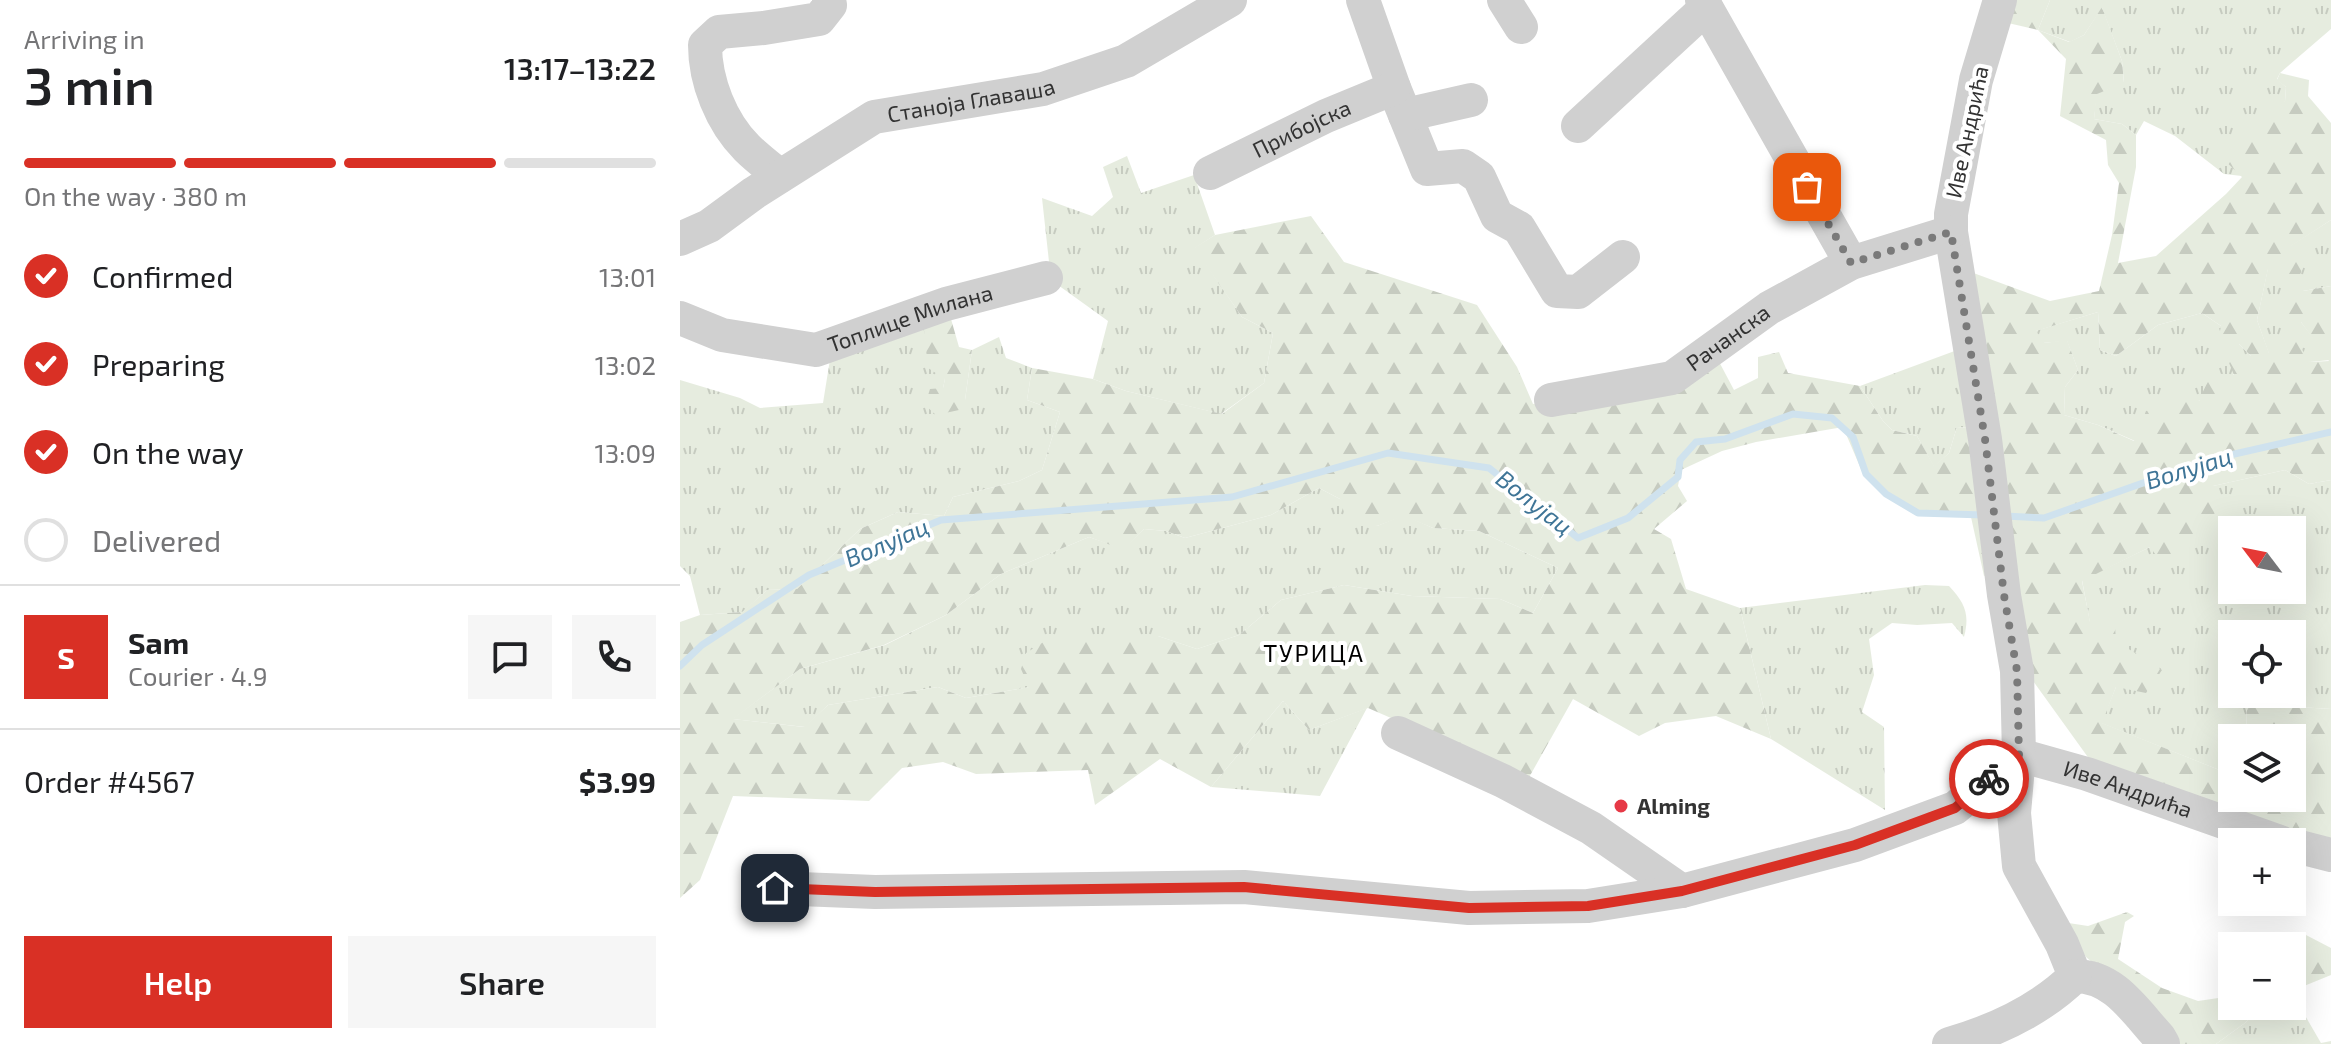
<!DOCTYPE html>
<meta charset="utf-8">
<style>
:root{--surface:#fff;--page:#f6f6f6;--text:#202124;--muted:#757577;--line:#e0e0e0;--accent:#d93025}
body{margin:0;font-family:"Exo 2",sans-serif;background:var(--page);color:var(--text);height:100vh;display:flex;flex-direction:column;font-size:30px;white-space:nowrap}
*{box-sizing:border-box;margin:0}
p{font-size:26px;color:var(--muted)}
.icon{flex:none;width:44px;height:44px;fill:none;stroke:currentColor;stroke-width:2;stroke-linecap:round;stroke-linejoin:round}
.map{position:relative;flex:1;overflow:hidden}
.sheet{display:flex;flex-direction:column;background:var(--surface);width:680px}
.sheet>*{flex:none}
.needle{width:52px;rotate:302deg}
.buttons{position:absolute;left:1538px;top:516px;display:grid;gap:16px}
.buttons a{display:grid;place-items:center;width:88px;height:88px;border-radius:0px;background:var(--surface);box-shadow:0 8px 32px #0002;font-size:40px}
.pin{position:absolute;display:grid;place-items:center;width:68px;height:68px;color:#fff;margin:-34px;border-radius:16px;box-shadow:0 4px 12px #0006}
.courier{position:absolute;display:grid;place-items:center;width:80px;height:80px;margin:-40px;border:6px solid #d93025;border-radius:50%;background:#fff;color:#222;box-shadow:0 2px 10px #0007}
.summary em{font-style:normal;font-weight:600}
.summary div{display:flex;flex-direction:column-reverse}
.summary{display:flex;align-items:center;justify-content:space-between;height:136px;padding:0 24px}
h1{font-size:52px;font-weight:600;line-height:60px}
.bar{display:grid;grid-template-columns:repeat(4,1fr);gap:12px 8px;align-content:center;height:96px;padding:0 24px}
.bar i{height:10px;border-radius:6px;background:var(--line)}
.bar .on{background:var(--accent)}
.bar p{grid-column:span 4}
.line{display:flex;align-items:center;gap:20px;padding:0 24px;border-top:2px solid var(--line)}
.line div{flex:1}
.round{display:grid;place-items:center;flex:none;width:84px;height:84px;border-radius:0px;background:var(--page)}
ol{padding:0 24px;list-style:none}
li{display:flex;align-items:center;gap:24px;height:88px}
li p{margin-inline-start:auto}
li .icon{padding:8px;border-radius:50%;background:var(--accent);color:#fff;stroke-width:4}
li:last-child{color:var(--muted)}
li i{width:44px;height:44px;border:4px solid var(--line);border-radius:50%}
.cta{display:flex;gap:16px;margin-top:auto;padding:16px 24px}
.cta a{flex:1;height:92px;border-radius:0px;background:var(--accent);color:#fff;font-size:32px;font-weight:600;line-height:92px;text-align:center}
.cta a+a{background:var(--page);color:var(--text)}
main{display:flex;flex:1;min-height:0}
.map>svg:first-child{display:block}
</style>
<main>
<section class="sheet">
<div class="summary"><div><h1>3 min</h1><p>Arriving in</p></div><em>13:17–13:22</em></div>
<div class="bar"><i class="on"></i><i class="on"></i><i class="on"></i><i></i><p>On the way · 380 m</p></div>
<ol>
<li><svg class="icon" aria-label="check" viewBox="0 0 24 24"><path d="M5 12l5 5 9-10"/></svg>Confirmed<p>13:01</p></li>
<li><svg class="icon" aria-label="check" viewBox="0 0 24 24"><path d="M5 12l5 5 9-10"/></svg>Preparing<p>13:02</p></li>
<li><svg class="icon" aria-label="check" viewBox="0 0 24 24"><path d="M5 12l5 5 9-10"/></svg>On the way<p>13:09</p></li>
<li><i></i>Delivered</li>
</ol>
<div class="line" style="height:144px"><b class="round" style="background:var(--accent);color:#fff">S</b><div><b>Sam</b><p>Courier · 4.9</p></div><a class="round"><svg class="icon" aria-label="chat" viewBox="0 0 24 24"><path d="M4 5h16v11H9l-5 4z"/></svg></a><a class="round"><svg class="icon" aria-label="phone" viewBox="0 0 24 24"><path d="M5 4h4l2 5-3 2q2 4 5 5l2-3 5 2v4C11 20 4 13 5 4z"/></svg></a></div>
<div class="line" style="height:104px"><div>Order #4567</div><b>$3.99</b></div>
<div class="cta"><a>Help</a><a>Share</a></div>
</section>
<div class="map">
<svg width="1651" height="1044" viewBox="0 0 1651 1044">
<defs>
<pattern id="grass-tufts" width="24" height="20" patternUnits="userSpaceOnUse" patternTransform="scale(2)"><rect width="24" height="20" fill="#e6ecdf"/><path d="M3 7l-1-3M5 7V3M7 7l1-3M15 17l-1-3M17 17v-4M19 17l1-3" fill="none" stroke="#c6cbc0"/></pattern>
<pattern id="forest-firs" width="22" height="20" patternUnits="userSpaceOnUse" patternTransform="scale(2)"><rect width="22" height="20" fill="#e6ecdf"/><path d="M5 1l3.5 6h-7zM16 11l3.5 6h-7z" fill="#c6cbc0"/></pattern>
</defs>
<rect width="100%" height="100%" fill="#fff"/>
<!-- grass -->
<path fill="url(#grass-tufts)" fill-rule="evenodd" d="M1370 0H1651V29L1600 73 1597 79 1606 87 1605 101 1541 156 1562 176 1544 174 1495 136 1464 121 1456 135 1442 124 1414 119 1416 94 1444 82 1442 61 1422 8 1404 35 1390 42 1358 30Z
M447 156 461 193 514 175 535 235 515 248 562 317 593 333 584 383 541 414 446 391 413 379 428 321 371 280 362 198 412 216 433 197 423 167Z
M1651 220V286L1623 291 1621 322 1650 360 1630 362 1589 354 1577 320 1588 268 1610 246Z
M242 311 265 379 263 388 285 400 292 350 319 337 326 358 352 368 347 400 380 412 362 470 339 481 273 497 264 516 218 512 180 529 117 589 87 590 63 612 20 615 10 576 0 566V380L60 398 80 408 143 403 152 347Z
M1418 312 1420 350 1436 356 1478 325 1522 313 1541 326 1572 357C1539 392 1496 415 1455 441L1418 425 1384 415 1385 387 1398 370 1387 341 1363 343 1355 331Z
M1280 349 1289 428 1277 427 1269 453 1254 467 1237 436 1212 430 1203 421 1180 386Z
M1605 470 1629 484 1651 480V709L1567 704 1566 738H1552V775L1421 723 1436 687V641L1410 623 1402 580 1470 547 1533 486ZM1552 530H1612V590H1552ZM1552 634H1612V694H1552Z
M639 488 660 499 697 526 724 515 753 528 799 531 878 568 853 613 820 599 732 596 664 585 601 600 559 635 517 649 478 636 350 687 286 698 258 687 148 705 125 727 52 719 120 669 205 645 266 615 321 574 409 537 444 549 464 529 486 531 505 538 591 515Z
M1245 585 1269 586C1285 603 1290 614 1284 637L1272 623 1237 625 1212 623 1189 639 1194 675 1182 712 1204 727 1205 810 1091 739 1060 608Z
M603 701 629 730 687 708 640 796 531 787Z
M1613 975 1624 986 1623 1012 1641 1043 1651 1041V1044H1536L1565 1023 1583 1006H1612Z"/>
<!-- forest -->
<path fill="url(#forest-firs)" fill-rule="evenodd" d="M1334 0H1370L1358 30 1389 42 1404 35 1422 7 1442 61 1444 83 1417 94 1414 119 1442 124 1456 135V167L1438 263 1476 256 1546 194 1562 177 1540 156 1590 105 1605 101 1606 87 1597 80 1600 73 1629 80 1628 96 1651 123V220L1611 246 1623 268 1616 283 1588 269 1577 320 1589 353 1616 340 1630 362 1649 361 1621 322 1608 324 1604 303 1623 291 1651 286V480L1629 484 1605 470 1533 486 1535 521 1501 560 1481 562 1470 547 1402 581 1410 622 1434 611 1436 641 1482 670 1466 693 1436 687 1422 723 1552 775V798H1612V738H1566L1567 704 1651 709V843L1415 767 1348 674 1288 271 1370 301 1419 291 1432 235 1439 183 1428 165 1426 140 1380 116 1386 59 1358 30 1328 23ZM1418 312 1420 350 1436 356 1478 325 1522 313 1541 326 1539 336 1549 348 1559 344 1571 356 1547 358 1554 375 1531 373 1519 401 1507 397 1466 411 1454 441 1418 425 1384 415 1385 387 1398 370 1387 340 1364 343 1356 331Z
M631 216 664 262 797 305 837 367 853 404 956 389 1036 356 1054 390 1078 378V357L1099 352 1108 373 1180 386 1203 421 1212 430 1237 436 1254 466 1269 453 1277 427 1289 428 1315 572 1304 576 1291 517 1231 512 1202 493 1181 469 1163 427 1076 442 1042 451 1001 470 998 486 1007 501 974 529 991 539 1006 589 1060 608 1091 739 1036 716 985 723 959 736 893 699 847 781 757 738 688 708 629 730 603 701 531 787 480 759 415 805 408 770 296 774 263 762 222 768 189 801 53 796 20 880 0 898V622L20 615 62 612 87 590 117 589 180 529 218 512 264 516 273 497 339 481 362 470 380 412 347 400 352 368 413 379 446 391 542 414 584 383 593 333 562 317 514 248 535 235ZM639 488 660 499 666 519 697 526 724 516 753 528 799 531 878 568 853 613 820 599 732 596 664 585 601 600 559 635 517 649 478 636H373L346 653 341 669 349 687 286 698 258 687 148 705 124 727 53 719 120 669 204 645 266 615 321 574 409 537 444 550 464 529 486 531 505 538 591 515Z
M267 305 279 347 292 350 285 400 279 410 256 415 245 405 250 389 263 388 265 379 248 368 242 311Z
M1447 912 1454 916 1445 922 1438 959 1482 988 1518 1001 1552 996V1006H1583L1565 1023 1536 1044H1500L1439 985 1406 957 1382 922 1408 926Z
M1626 935 1651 948V975L1624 986 1614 975 1612 976V947Z"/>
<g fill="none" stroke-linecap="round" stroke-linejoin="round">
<!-- stream -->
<path stroke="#cfe2ee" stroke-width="7" d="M1325 516 1364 518 1528 460 1651 432
M0 666 22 645 129 575 261 520 552 497 708 453 809 468 898 538 948 518 998 477 1000 460 1016 442 1045 439 1113 414 1152 418 1173 437 1186 474 1206 494 1238 513 1304 515"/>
<!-- minor -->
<g stroke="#d0d0d0" stroke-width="34">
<path d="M683 0 714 88 747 169 783 166 799 177 817 216 839 228 877 291 898 292 943 257"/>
<path d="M824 0 841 27"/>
<path d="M1022 0 1171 263"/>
<path d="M1320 0 1296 80 1271 214V232L1305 439 1324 595 1337 671 1339 755 1334 813 1339 866 1382 944 1395 976"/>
<path d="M725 115 791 100"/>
<path d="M898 126 1026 8"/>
<path id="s1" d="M530 173 646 116 714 88"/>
<path d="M100 176C89 167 77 158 67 148 41 122 25 81 25 45L39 32 84 28 139 19 150 5 149 0"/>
<path id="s2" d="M0 239 29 226 74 193 194 117 363 89 446 61 550 0"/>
<path id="s3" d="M0 318 42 335 136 350 266 304 366 278"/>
<path id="s4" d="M871 400 992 378 1089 308 1171 263 1271 232"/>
<path d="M718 733 823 781 911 828 1002 891"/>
<path id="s5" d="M1339 755 1407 774 1600 842"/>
<path d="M1612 845 1651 855"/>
<path d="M95 888 195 892 564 887 789 908 908 906 1002 891 1175 845 1275 808 1339 755"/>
<path d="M1395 976C1434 976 1455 1011 1479 1037L1483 1044"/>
<path d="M1269 1044C1315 1031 1361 1009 1395 976"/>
</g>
</g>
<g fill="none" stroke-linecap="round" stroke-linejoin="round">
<!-- done -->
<path stroke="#7a7a7a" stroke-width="8" stroke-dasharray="0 14.4" d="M1127 187 1171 263 1271 232 1305 439 1324 595 1337 671 1339 755 1309 779"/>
<!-- route -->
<path stroke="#d93025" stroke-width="10" d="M95 888 195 892 564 887 789 908 908 906 1002 891 1175 845 1275 808 1309 779"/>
</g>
<!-- markers -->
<circle fill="#e63946" stroke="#fff" stroke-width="3" cx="941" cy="806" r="8"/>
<g text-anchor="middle" stroke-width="8" stroke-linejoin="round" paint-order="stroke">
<!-- street labels -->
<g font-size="22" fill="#333" stroke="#fff">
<text dy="8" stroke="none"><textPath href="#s2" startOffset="328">Станоја Главаша</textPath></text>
<text dy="8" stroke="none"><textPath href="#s1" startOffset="102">Прибојска</textPath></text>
<text transform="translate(1287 132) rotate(-78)" y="8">Иве Андрића</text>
<text dy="8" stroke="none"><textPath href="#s3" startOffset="240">Топлице Милана</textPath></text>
<text dy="8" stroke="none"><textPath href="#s4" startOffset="192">Рачанска</textPath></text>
<text dy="8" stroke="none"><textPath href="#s5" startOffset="114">Иве Андрића</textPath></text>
</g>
<!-- poi labels -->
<g font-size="22" font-weight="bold" fill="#333" stroke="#fff" text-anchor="start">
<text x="957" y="814">Alming</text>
</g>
<!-- water labels -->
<g font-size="24" font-style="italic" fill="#3f7597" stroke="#fff">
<text transform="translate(1509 469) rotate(-17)" y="8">Волујац</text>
<text transform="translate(854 503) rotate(38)" y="8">Волујац</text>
<text transform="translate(207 543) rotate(-23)" y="8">Волујац</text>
</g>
<!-- neighbourhood labels -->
<g font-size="24" letter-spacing="2" fill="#000" stroke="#fff">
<text x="634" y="662">ТУРИЦА</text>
</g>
</g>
</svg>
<div class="buttons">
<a><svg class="needle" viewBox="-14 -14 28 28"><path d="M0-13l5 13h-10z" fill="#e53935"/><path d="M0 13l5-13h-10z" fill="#757577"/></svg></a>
<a><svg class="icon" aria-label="locate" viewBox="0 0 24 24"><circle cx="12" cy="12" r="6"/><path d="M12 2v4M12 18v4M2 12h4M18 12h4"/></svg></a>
<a><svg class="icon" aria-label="layers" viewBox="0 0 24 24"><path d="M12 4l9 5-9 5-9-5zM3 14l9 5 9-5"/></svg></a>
<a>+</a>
<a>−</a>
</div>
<div class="pin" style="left:1127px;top:187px;background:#ea580c"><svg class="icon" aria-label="bag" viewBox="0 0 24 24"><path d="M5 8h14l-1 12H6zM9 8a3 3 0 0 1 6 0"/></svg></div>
<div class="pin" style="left:95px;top:888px;background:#1f2937"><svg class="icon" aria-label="home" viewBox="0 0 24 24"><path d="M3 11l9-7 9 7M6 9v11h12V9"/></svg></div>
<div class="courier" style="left:1309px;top:779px"><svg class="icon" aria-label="bike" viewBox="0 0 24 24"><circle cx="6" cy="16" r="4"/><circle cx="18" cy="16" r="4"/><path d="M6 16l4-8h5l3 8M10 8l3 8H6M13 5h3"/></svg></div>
</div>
</main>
